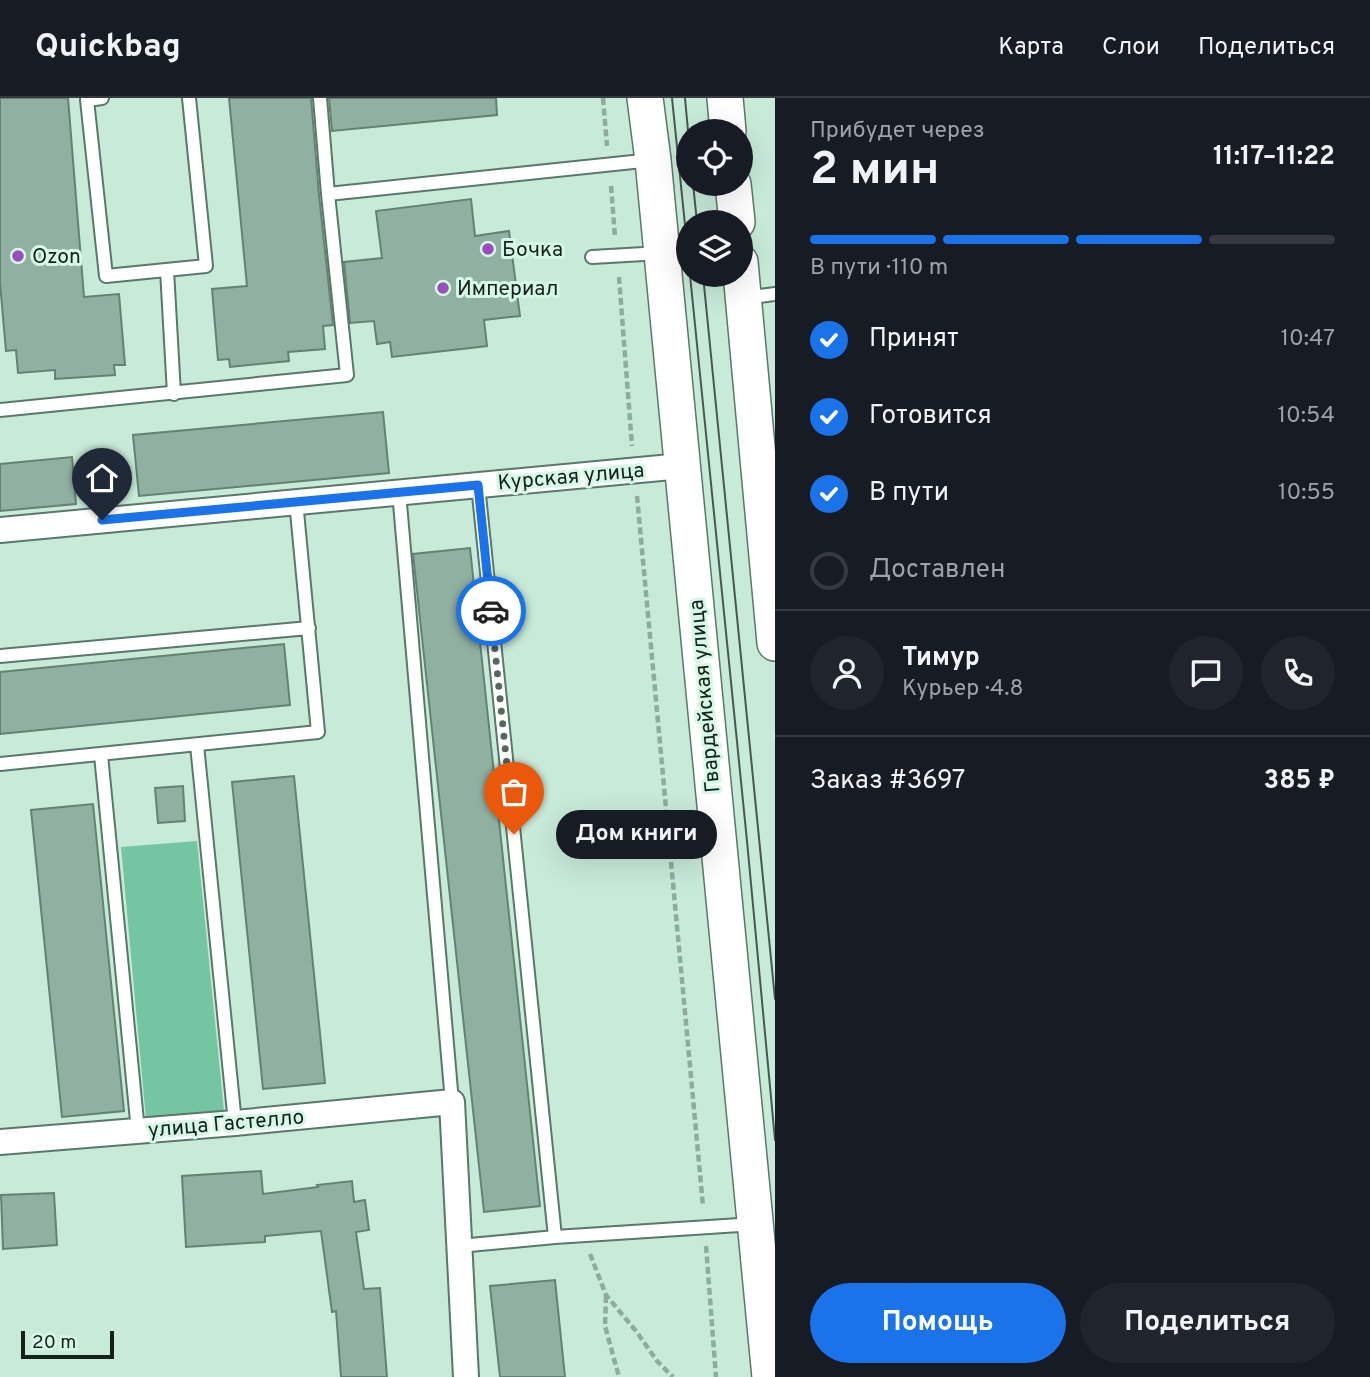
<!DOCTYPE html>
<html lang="ru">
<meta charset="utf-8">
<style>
:root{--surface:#171b24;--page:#20242c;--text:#f1f3f6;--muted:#9ea1a6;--line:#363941;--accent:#1a73e8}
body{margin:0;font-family:Overpass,sans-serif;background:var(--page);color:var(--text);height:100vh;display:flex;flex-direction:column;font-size:26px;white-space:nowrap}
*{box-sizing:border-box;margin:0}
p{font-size:23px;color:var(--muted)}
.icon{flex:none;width:38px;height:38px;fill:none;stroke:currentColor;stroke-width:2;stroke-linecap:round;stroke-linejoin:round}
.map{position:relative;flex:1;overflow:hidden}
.sheet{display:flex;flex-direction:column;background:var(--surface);width:595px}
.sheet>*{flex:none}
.fabs{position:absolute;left:676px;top:21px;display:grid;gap:14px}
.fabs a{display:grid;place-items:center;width:77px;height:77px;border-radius:50%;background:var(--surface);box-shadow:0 7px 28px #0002;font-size:35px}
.scale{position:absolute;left:21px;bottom:18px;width:93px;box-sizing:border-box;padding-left:7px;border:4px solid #15221c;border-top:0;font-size:19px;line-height:24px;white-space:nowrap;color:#15221c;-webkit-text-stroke:5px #d6f8e7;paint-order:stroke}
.pin{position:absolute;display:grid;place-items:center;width:60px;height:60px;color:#fff;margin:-72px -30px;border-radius:50% 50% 50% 0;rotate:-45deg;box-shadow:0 0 7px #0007}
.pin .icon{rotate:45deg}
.courier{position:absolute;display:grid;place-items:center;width:70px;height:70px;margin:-35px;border:5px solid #1a73e8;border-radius:50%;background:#fff;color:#222;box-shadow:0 2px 9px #0007}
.bubble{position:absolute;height:49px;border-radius:24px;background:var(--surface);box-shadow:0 7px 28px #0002;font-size:23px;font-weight:700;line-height:49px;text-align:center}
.summary em{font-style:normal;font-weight:700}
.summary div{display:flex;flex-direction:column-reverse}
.summary{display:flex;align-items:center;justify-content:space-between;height:119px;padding:0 35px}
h1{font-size:46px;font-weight:700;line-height:52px}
.bar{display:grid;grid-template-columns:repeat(4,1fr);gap:10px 7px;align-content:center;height:84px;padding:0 35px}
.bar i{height:9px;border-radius:5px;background:var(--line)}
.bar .active{background:var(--accent)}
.bar p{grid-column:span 4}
.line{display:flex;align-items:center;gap:18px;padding:0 35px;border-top:2px solid var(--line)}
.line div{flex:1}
.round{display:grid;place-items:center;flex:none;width:74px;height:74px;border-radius:37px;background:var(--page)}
ol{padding:0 35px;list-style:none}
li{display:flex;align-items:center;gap:21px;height:77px}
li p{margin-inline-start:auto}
li .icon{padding:7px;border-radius:50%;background:var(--accent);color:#fff;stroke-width:4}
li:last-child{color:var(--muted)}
li i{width:38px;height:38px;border:4px solid var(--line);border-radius:50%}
.button{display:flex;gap:14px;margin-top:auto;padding:14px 35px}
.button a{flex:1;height:80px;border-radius:42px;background:var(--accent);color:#fff;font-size:28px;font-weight:700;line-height:80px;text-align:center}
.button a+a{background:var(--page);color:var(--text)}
header{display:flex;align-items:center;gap:42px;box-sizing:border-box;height:98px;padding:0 35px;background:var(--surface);border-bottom:2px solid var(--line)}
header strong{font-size:33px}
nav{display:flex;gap:38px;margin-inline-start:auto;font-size:24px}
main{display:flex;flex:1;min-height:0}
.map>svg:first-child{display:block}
</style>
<header>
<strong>Quickbag</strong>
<nav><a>Карта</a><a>Слои</a><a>Поделиться</a></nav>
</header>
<main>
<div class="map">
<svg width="775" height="1279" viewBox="0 0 775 1279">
<rect width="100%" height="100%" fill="#c8ead9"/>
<!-- green -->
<path fill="#74c6a2" d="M197 743 224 1013 146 1021 121 749Z"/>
<!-- building -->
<path fill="#90b1a1" stroke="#638273" stroke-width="2" d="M0 0H68L84 199 119 196 125 267H114L115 277 55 281V272L18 275 16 252 6 253 0 185Z
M229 0H311L319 97 333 227 323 228 325 251 288 254 289 263 230 269 229 261 218 262 212 191 247 188Z
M329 0H496L497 17 332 33Z
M471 101 475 138 509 133 520 218 484 222 487 248 392 259 390 244 377 246 374 223 350 225 344 164 382 160 376 113Z
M383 314 389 375 139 398 133 337Z
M72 359 76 406 0 413V366Z
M470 450 540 1108 484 1114 413 456Z
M284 546 290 607 0 636V574Z
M294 678 325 985 263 991 232 684Z
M183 688 185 723 158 725 155 690Z
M93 706 124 1013 62 1019 31 712Z
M261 1073 263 1096 318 1089 317 1087 352 1083 354 1104 365 1102 369 1132 356 1134 364 1191 380 1190 387 1279H341L336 1213 332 1214 321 1133 265 1138V1144L186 1149 182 1078Z
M54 1095 57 1147 3 1151 1 1097Z
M555 1182 565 1279H500L490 1188Z"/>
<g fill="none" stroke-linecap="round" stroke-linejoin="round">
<defs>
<path id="service" d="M102 0 87 2 106 178 206 168 189 0
M320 0 328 96
M592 159 661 155
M167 172 174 296
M744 200 775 196
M0 312 347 277 328 96 652 62
M478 387 555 1139
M399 394 452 1004
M0 558 309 530
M197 647 235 1025
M101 657 138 1033
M0 666 318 634 296 403
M459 1148 555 1139 755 1126"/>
<path id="minor" d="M0 432 682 368
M0 1044 235 1025 452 1004 466 1279"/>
<path id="secondary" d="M645 0 653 62 770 1279
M725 0 728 33
M733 86 737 124
M740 164 775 545"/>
</defs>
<!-- service casing -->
<use href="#service" stroke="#5a786a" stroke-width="16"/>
<!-- minor casing -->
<use href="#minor" stroke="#5a786a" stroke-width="28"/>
<!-- secondary casing -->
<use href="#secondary" stroke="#5a786a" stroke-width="38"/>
<!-- path -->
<path stroke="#8fab9d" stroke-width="4.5" stroke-dasharray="7 3.5" stroke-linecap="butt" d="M603 0 607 48
M611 88 615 139
M619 179 632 348
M637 398 703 1108
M706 1148 716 1279
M590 1156 606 1197 636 1233 657 1263 673 1279
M606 1198 605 1228 619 1279"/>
<!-- service -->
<use href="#service" stroke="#fff" stroke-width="12"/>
<!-- minor -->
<use href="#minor" stroke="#fff" stroke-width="24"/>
<!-- secondary -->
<use href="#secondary" stroke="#fff" stroke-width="35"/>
<!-- tram -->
<path stroke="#465950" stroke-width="2" d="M672 0 688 156
M685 0 688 33
M693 86 697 124
M690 177 747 743 775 1042
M703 177 775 901"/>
</g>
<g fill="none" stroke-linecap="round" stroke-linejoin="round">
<!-- done -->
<path stroke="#54685e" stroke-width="7" stroke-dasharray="0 12.6" d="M491 513 514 736"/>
<!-- route -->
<path stroke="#1a73e8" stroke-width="9" d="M102 422 478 387 491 513"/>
</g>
<!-- markers -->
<g fill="#9b4dbe" stroke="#d6f8e7" stroke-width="2.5">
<circle cx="488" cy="151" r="7"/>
<circle cx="18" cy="158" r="7"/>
<circle cx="443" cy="190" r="7"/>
</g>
<g text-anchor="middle" stroke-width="6" stroke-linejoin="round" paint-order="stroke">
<!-- poi labels -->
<g font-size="21" fill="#15221c" stroke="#d6f8e7" text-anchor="start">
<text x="502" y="158">Бочка</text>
<text x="32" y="165">Ozon</text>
<text x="457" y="197">Империал</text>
</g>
<!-- street labels -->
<g font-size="21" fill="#15221c" stroke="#d6f8e7">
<text transform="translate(571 378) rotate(-5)" y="7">Курская улица</text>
<text transform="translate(704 598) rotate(-95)" y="7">Гвардейская улица</text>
<text transform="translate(226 1025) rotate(-5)" y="7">улица Гастелло</text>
</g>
</g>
</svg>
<div class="fabs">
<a><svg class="icon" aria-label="locate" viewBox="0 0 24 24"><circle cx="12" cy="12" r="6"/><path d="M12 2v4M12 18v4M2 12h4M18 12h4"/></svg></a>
<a><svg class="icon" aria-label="layers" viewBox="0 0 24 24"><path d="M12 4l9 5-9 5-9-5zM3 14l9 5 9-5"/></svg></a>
</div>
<div class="scale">20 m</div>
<div class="pin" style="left:514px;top:736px;background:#ea580c"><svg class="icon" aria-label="bag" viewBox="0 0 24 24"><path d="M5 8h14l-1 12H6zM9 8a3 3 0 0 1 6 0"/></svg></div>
<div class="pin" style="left:102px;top:422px;background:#1f2937"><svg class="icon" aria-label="home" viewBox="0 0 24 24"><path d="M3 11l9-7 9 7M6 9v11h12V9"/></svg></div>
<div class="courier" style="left:491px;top:513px"><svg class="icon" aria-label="car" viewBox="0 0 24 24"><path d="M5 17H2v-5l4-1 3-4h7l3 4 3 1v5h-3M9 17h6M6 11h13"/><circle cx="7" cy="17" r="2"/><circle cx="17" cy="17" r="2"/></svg></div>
<div class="bubble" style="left:556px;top:712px;width:161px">Дом книги</div>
</div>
<section class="sheet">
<div class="summary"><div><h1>2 мин</h1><p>Прибудет через</p></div><em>11:17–11:22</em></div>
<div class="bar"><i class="active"></i><i class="active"></i><i class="active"></i><i></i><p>В пути · 110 m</p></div>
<ol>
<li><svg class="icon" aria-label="check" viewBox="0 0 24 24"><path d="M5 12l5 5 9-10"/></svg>Принят<p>10:47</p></li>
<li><svg class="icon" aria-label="check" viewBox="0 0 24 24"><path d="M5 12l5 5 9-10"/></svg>Готовится<p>10:54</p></li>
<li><svg class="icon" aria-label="check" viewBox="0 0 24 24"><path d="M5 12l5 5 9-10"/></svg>В пути<p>10:55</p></li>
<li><i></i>Доставлен</li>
</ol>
<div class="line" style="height:126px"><a class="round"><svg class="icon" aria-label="person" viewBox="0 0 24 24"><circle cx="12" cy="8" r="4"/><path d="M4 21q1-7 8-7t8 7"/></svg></a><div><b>Тимур</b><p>Курьер · 4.8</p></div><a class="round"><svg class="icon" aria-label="chat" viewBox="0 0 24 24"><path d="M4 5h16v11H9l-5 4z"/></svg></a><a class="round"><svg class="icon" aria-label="phone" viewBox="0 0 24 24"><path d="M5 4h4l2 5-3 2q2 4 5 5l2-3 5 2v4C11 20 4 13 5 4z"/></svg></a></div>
<div class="line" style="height:91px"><div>Заказ #3697</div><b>385 ₽</b></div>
<div class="button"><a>Помощь</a><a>Поделиться</a></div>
</section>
</main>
